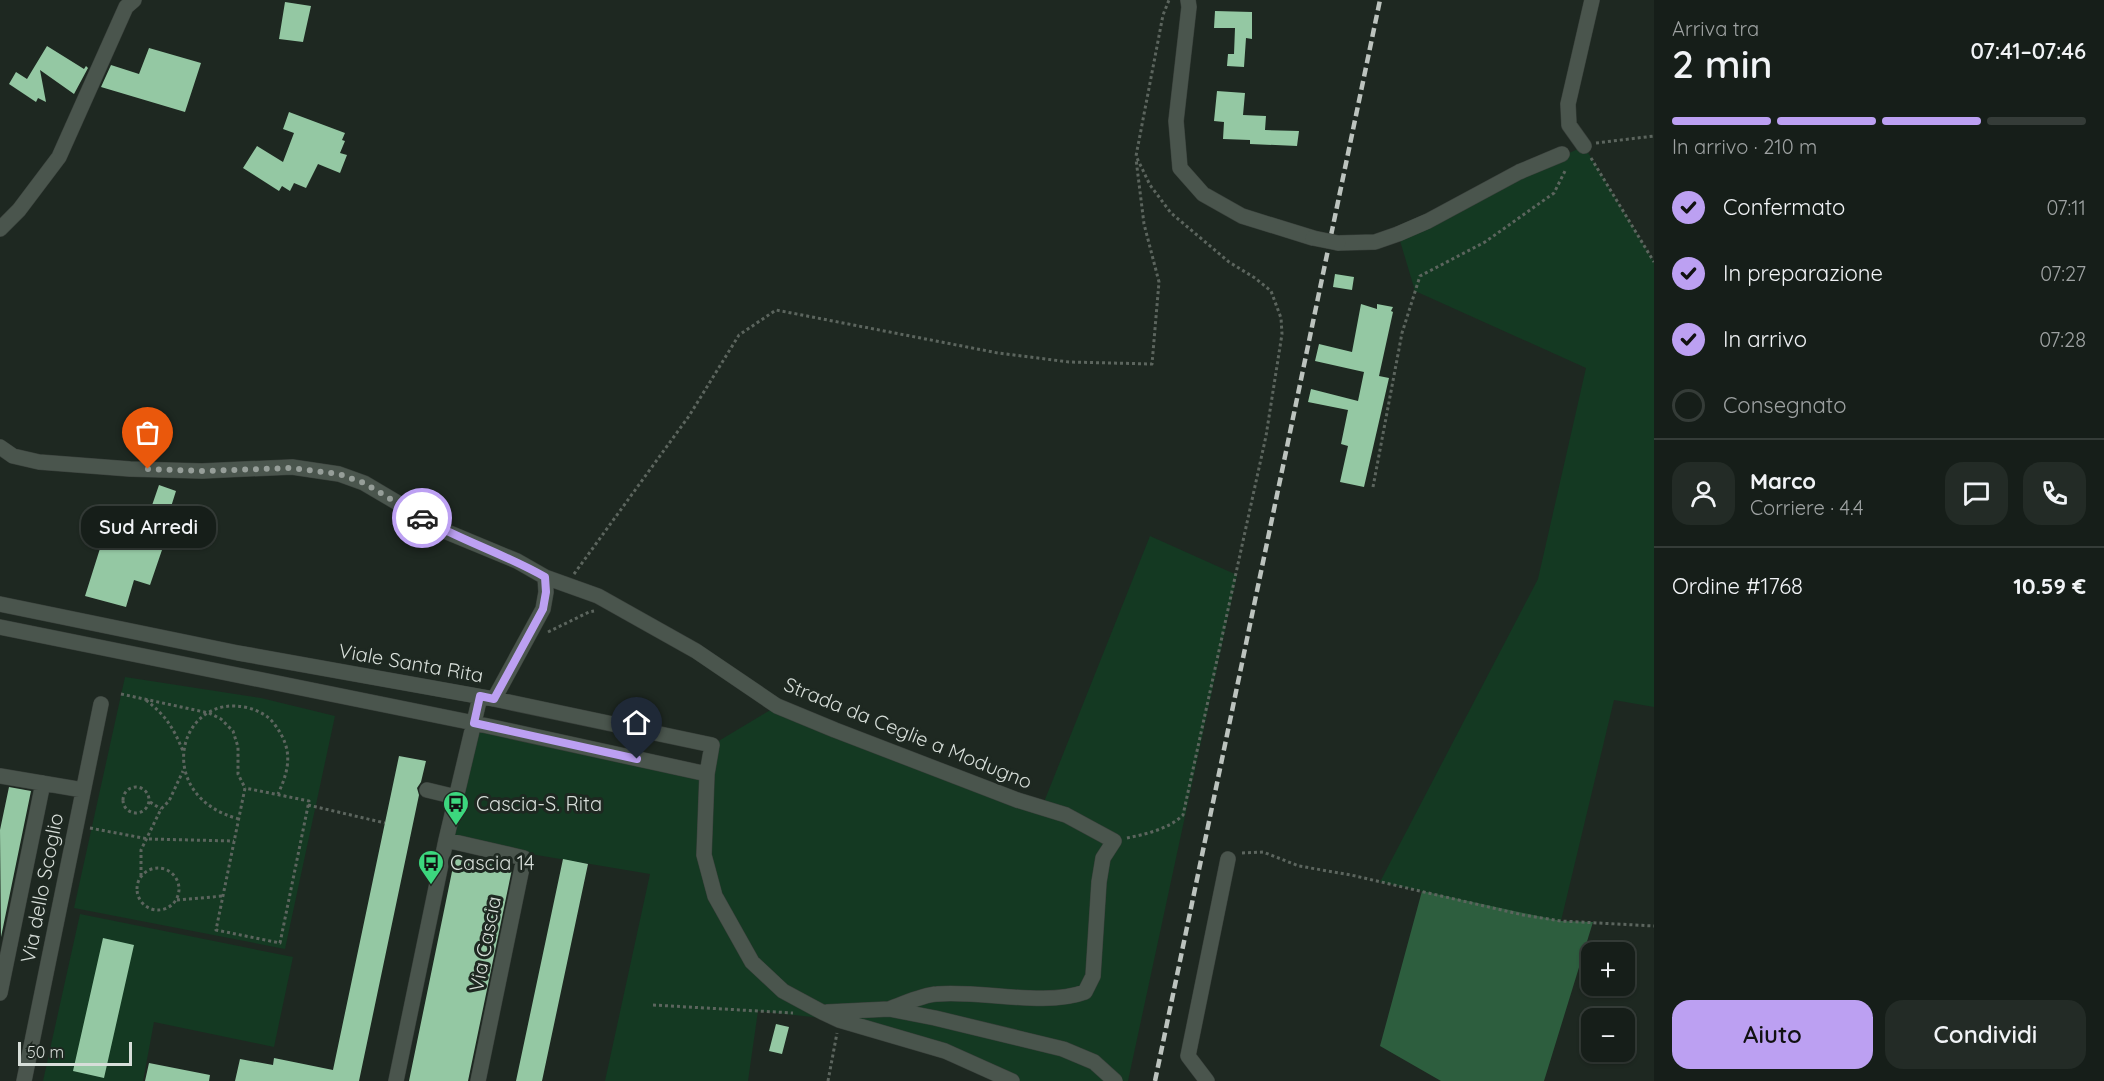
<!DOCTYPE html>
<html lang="it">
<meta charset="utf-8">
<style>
:root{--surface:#161e19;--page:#232b26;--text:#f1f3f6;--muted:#9ea2a2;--line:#353c38;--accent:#bca0f2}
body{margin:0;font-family:Quicksand,sans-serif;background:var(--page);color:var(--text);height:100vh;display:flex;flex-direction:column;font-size:22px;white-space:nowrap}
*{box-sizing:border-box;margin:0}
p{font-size:20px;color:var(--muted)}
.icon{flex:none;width:33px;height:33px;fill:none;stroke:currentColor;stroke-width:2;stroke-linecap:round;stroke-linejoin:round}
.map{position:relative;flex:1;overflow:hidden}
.details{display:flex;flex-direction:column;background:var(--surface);width:450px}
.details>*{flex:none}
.buttons{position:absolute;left:1581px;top:942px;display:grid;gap:12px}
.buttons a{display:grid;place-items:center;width:54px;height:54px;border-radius:12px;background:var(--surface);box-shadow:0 2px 4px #0004,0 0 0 2px var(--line);font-size:30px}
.scale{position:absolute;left:18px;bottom:15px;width:114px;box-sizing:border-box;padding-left:6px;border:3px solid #d7ded9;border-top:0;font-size:16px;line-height:21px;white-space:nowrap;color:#d7ded9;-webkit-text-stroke:4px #1e2821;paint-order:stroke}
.pin{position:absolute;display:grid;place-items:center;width:51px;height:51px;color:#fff;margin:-62px -26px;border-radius:50% 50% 50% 0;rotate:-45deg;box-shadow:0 0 6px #0007}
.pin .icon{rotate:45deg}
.courier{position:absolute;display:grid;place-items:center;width:60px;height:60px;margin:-30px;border:4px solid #bca0f2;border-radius:50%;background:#fff;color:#222;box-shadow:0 2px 8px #0007}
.bubble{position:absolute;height:42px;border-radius:18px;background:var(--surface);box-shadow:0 2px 4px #0004,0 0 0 2px var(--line);font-size:20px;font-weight:600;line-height:42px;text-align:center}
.overview em{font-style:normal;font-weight:600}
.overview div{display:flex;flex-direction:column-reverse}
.overview{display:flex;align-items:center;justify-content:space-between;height:102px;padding:0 18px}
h1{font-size:39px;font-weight:600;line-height:45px}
.bar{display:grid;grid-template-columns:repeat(4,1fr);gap:9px 6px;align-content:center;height:72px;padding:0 18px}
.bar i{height:8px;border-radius:4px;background:var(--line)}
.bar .active{background:var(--accent)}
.bar p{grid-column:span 4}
.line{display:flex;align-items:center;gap:15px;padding:0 18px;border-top:2px solid var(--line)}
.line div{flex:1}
.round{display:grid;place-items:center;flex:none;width:63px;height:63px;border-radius:18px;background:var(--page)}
ol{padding:0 18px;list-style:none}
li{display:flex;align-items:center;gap:18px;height:66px}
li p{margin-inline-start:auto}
li .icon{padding:6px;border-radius:50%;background:var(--accent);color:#111;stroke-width:4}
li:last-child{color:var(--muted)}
li i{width:33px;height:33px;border:3px solid var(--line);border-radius:50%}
.action{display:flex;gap:12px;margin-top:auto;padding:12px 18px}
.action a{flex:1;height:69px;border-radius:18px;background:var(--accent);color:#111;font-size:24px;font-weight:600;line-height:69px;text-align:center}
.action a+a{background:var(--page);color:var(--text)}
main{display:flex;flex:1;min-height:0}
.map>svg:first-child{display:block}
</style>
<main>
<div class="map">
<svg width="1654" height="1081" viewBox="0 0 1654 1081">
<rect width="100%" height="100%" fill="#1e2821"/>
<!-- green -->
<path fill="#143922" d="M1584 146 1654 262V707L1614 700 1561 921 1380 882 1538 579 1586 368 1415 291 1398 234Z
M1150 536 1237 575 1128 1081H1012L839 1020 758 1011 748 1081H605L650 874 446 840 474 723 707 774 712 745 777 706 1042 807Z
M125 677 261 698 335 716 285 949 74 908Z
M80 914 293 957 274 1047 154 1022 143 1081H43Z"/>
<!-- forest -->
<path fill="#2d5e3e" d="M1422 891 1561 921 1593 922 1544 1081H1441L1380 1046Z"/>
<!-- building -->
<path fill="#94c8a3" d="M285 2 311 6 303 42 279 39Z
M1215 11 1252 12V39L1246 38 1244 67 1227 66 1228 54H1234L1235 28H1214Z
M47 46 84 69 86 66 88 68 74 94 40 70 46 102 38 98 36 102 9 84 16 72 27 79Z
M149 48 201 63 185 112 101 87 111 65 139 74Z
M1217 91 1245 93 1243 115 1266 116 1265 130 1299 131 1297 146 1250 144V140L1223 139 1224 122 1214 121Z
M289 112 345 133 342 140 345 141 340 153 347 155 340 173 318 164 306 188 294 183 290 191 282 186 279 191 243 168 257 146 283 162 294 133 283 129Z
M1335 274 1354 277 1352 290 1333 287Z
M1361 304 1377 309V304L1393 307 1391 311 1393 312 1379 376 1389 378 1364 487 1340 482 1348 446 1341 444 1348 410 1308 402 1311 389 1358 401 1364 372 1315 361 1319 344 1352 352Z
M159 485 176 491 170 510 175 512 150 585 134 580 126 607 85 596 103 539 137 549Z
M399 756 426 761 421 782 417 788 419 795 359 1081H235L240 1059 273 1065 274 1058 333 1070Z
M9 787 31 791 1 937 0 830Z
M455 857 512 869 468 1081H409Z
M563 859 588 864 542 1081H516Z
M103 938 134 945 104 1078 73 1071Z
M776 1024 789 1027 782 1054 769 1051Z
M149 1063 210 1075 209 1081H145Z"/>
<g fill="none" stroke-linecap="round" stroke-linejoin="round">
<defs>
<path id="minor" d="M1188 0 1189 7 1176 121 1180 168 1203 194 1242 216 1313 238
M1584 146 1569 125 1568 104 1592 0
M0 229 19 210 59 157 126 7 134 0
M1338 243 1375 242 1398 234 1428 221 1519 172 1562 154
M0 447 13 456 39 462 130 469 202 471 292 467 339 474 364 483 447 532 517 561 545 577 598 596 696 651 777 706 835 730 1017 800 1066 815 1114 841 1103 858 1099 882 1093 976 1085 992C1045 1007 981 990 937 994 921 995 904 1004 889 1009
M0 604 238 653 494 699 712 745 707 774 474 723 0 627
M494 699 543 609 546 592 545 577
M707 774 704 855 715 896 752 962 783 991 822 1012 839 1020 945 1051 1012 1081
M0 776 83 790
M427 790 456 797
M446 840 524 858 478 1081
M0 993 43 783
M827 1012 889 1009 935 1018 1063 1049 1094 1062 1115 1081
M24 1081 101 704
M396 1081 446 840 480 697
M1207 1081 1188 1056 1228 859"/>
</defs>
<!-- minor casing -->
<use href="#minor" stroke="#3a413c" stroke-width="16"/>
<!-- path -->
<path stroke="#5c655e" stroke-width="3" stroke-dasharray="3 3" stroke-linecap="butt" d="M1596 143 1654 136
M1591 158 1654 262
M1373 487 1402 333 1420 276 1485 242 1554 193 1566 169
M574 574 689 416 739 335 776 310 998 353 1069 362 1152 364 1159 282 1144 224 1136 159
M548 632 589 612 594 611
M121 694 209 713 221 719 233 731 238 747V774L245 788 216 930 280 943 309 801 245 788
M146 700C166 716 173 727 183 751
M123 800a13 13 0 1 1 26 0a13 13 0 1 1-26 0Z
M150 802 161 809
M308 805 385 823
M239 819C151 796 178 690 249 708 259 711 269 716 275 725 293 749 290 768 278 794
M90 828 148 839 234 841
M1127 838C1146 834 1169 829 1183 815L1266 436 1282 334 1281 318 1271 291 1255 278 1229 262 1171 213 1150 185 1136 156 1163 15 1169 0
M1242 853 1263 852 1299 866 1351 875 1523 915 1561 921 1654 926
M137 889a21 21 0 1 1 42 0a21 21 0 1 1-42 0Z
M141 876V850L161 809 169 801 183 771
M177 900 223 896
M653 1005 793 1013
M828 1081 837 1033"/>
<!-- minor -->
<use href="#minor" stroke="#4a554d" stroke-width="15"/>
<!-- rail -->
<path stroke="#bcc3be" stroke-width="4.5" stroke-dasharray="9 4.5" stroke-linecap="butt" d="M1155 1081 1380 0"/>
<defs>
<path id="minor-bridge" d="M1313 238 1338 243"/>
</defs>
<!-- minor-bridge casing -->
<use href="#minor-bridge" stroke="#3a413c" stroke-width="16" stroke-linecap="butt"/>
<!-- minor-bridge -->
<use href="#minor-bridge" stroke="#4a554d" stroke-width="15"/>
</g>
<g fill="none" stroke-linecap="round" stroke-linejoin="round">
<!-- done -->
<path stroke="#969e99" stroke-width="6" stroke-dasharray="0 10.8" d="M148 469 202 471 292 468 339 474 364 483 422 518"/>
<!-- route -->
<path stroke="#bca0f2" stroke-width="8" d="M422 518C462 541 505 554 545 577L546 592 543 609 494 699 480 696 474 723 637 759"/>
</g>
<!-- icons -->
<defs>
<symbol id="bus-pin" viewBox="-11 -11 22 30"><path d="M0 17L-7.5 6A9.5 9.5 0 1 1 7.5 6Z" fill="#3cd77e" stroke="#1e2821"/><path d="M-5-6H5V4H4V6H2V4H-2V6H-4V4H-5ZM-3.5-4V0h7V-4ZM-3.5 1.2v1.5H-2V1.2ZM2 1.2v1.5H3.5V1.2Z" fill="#111"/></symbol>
</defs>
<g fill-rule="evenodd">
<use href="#bus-pin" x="441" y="789" width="30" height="40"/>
<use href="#bus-pin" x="416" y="848" width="30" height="40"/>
</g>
<g text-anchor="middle" stroke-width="6" stroke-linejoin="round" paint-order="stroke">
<!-- street labels -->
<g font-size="20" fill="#d7ded9" stroke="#1e2821">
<text transform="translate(411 663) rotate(10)" y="7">Viale Santa Rita</text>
<text transform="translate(908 733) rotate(22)" y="7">Strada da Ceglie a Modugno</text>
<text transform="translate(42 888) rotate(-79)" y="7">Via dello Scoglio</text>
<text transform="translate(485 944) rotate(-79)" y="7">Via Cascia</text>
</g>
<!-- poi labels -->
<g font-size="20" fill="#d7ded9" stroke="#1e2821" text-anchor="start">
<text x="476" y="811">Cascia-S. Rita</text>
<text x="450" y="870">Cascia 14</text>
</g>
</g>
</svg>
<div class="buttons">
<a>+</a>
<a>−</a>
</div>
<div class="scale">50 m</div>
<div class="pin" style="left:148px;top:469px;background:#ea580c"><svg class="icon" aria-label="bag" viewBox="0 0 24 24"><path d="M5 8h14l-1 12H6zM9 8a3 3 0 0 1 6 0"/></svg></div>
<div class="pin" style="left:637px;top:759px;background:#1f2937"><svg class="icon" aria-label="home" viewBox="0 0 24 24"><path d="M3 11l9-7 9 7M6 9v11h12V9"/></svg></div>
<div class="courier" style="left:422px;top:518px"><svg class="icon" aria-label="car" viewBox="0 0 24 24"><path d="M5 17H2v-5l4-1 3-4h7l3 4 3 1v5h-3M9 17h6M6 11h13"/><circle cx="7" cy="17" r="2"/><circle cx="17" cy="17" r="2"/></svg></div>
<div class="bubble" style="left:81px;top:506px;width:135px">Sud Arredi</div>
</div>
<section class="details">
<div class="overview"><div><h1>2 min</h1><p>Arriva tra</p></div><em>07:41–07:46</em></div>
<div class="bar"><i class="active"></i><i class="active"></i><i class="active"></i><i></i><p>In arrivo · 210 m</p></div>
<ol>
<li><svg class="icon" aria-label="check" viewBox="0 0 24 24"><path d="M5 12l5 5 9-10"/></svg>Confermato<p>07:11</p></li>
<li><svg class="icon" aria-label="check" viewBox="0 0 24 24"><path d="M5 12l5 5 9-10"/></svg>In preparazione<p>07:27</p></li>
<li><svg class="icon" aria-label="check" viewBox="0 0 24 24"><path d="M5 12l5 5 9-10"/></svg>In arrivo<p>07:28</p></li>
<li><i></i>Consegnato</li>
</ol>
<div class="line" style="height:108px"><a class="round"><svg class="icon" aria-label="person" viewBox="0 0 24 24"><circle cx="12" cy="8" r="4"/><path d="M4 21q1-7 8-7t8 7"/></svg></a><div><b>Marco</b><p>Corriere · 4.4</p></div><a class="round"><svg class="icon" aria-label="chat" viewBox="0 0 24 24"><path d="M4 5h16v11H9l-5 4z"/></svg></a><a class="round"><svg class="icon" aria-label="phone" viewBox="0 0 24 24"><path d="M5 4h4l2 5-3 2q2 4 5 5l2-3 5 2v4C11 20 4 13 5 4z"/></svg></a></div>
<div class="line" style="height:78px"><div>Ordine #1768</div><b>10.59 €</b></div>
<div class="action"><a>Aiuto</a><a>Condividi</a></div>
</section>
</main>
